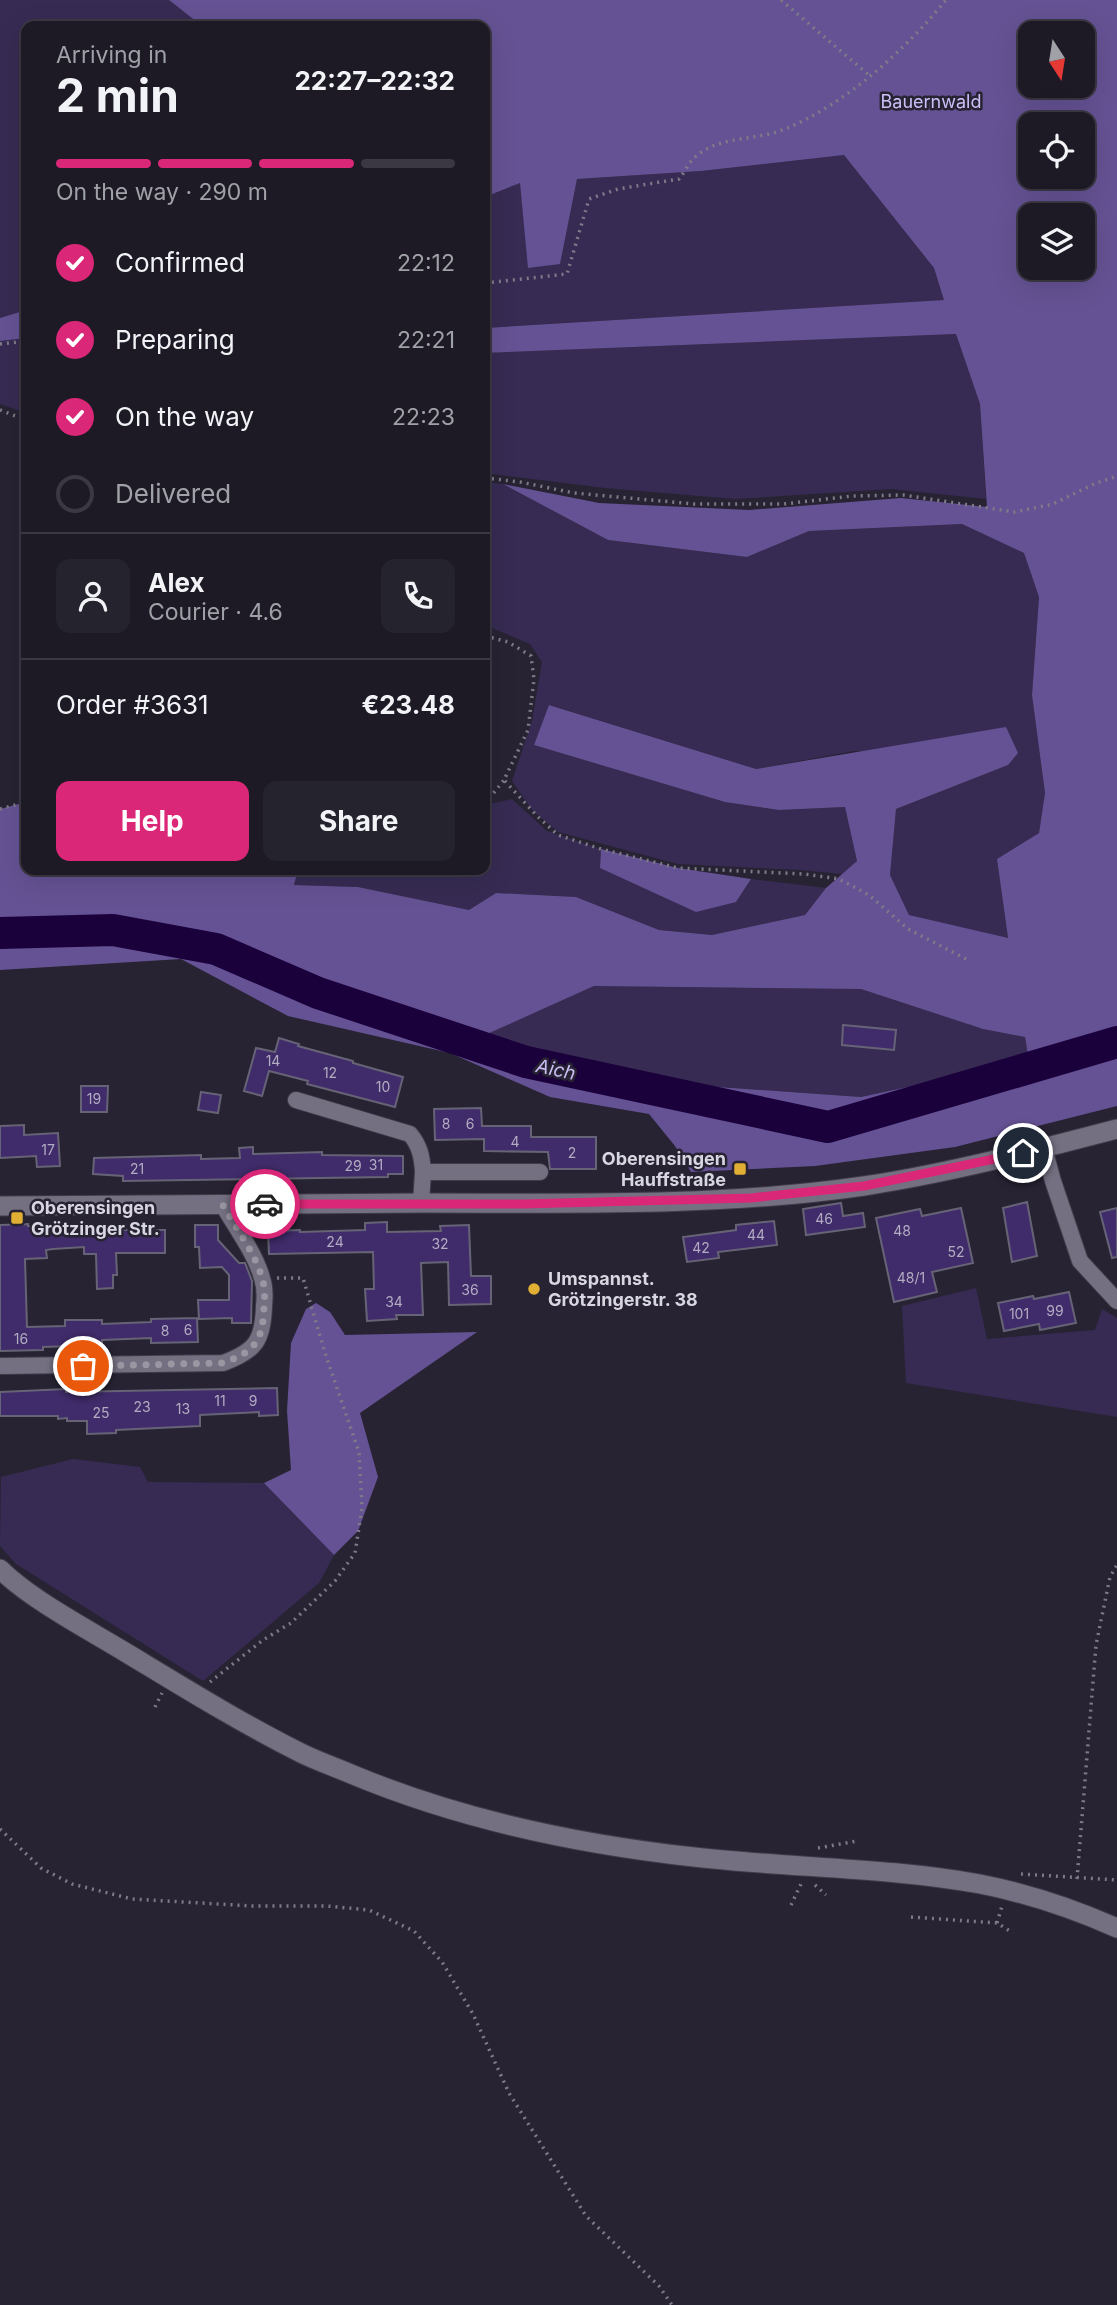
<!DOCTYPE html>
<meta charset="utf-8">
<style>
:root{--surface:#1d1a26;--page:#25232e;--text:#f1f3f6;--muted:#a0a1a7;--line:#3b3843;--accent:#db2777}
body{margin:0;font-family:Inter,sans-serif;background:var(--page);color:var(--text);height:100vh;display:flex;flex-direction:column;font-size:26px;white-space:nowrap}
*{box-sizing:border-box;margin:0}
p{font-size:23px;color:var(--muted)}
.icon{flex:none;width:38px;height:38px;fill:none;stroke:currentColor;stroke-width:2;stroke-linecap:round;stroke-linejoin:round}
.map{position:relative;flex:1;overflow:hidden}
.side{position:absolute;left:21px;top:21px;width:469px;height:854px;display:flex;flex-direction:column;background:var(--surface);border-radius:14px;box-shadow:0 7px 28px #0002,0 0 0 2px var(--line)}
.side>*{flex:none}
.needle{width:46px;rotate:168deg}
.controls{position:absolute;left:1018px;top:21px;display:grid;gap:14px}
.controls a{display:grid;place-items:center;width:77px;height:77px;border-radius:14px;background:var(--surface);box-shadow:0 7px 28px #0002,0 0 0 2px var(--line);font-size:35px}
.pin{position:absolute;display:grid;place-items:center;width:60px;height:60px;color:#fff;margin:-30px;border:4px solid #fff;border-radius:50%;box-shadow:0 2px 7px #0007}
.courier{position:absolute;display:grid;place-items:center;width:70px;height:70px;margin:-35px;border:5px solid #db2777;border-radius:50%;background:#fff;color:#222;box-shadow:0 2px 9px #0007}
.head em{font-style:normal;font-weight:700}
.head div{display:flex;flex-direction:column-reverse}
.head{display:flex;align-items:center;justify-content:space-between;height:119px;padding:0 35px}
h1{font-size:46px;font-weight:700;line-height:52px}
.bar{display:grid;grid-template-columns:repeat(4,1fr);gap:10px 7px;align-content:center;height:84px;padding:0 35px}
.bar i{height:9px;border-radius:5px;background:var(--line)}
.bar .on{background:var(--accent)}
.bar p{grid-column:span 4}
.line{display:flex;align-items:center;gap:18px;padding:0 35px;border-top:2px solid var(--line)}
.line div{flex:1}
.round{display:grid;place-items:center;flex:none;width:74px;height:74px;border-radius:14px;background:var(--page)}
ol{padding:0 35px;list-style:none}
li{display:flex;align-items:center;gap:21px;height:77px}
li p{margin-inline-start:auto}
li .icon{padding:7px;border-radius:50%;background:var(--accent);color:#fff;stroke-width:4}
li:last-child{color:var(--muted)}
li i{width:38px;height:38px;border:4px solid var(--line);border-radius:50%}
.action{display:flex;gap:14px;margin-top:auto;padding:14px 35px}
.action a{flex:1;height:80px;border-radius:14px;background:var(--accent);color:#fff;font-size:28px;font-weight:700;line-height:80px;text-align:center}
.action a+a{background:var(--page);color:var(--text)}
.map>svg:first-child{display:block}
</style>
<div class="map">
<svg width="1117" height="2305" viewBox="0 0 1117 2305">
<rect width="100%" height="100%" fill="#272333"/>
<!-- green -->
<path fill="#372b53" d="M0 0H169L202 26H26V310L0 318Z
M844 155 934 268 945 300 485 328V197L520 183 529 268 560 263 577 179 701 171Z
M956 334 980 404 986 499 891 489 736 499 605 488 485 473V353Z
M26 338V413L0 404V341Z
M485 482 503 484 608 540 747 557 809 531 962 524 1024 553 1039 597 1032 695 1045 793 1039 833 997 859 1008 939 909 915 890 875 896 809 1008 765 854 751 756 769 550 705 534 745 725 802 779 810 845 807 857 861 842 874 800 870 678 864 558 832 533 811 512 781 532 721 542 662 530 644 485 625Z
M512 799 547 831 601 849 600 868 736 902 751 879 826 888 805 915 712 935 659 930 576 897 496 893 469 910 358 887 294 885 298 870H485V805Z
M594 986 861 989 983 1029 1025 1037 1029 1061 861 1097 675 1084 475 1039Z
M976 1288 987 1339 1095 1330 1102 1309 1117 1318V1417L906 1383 902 1306Z
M73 1459 140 1467 148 1482 264 1483 334 1555 319 1583 203 1681 16 1564 0 1546 1 1477Z"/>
<!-- forest -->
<path fill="#655294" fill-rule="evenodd" d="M169 0H1117V1106L955 1147 815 1166 691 1172 675 1146 649 1114 550 1097 450 1053 288 1016 181 959 0 970V809L26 802V870H298L294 885 358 887 469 910 496 893 576 897 659 930 712 935 805 915 826 888 857 861 845 807 779 810 725 802 534 745 549 705 756 769 1006 727 1018 753 1008 765 896 809 890 875 909 915 1008 938 997 859 1039 833 1045 793 1032 695 1039 597 1024 553 962 524 809 531 747 557 608 540 503 484 599 503 749 510 901 498 987 507 980 404 956 334 485 353V328L944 300 934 268 844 155 701 171 577 179 560 264 528 268 520 183 485 197V26H202ZM1083 33V86H1031V33ZM1083 124V177H1031V124ZM1031 215H1083V268H1031ZM594 986 861 989 983 1029 1025 1037 1029 1061 861 1097 675 1084 476 1039Z
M26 310V338L0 341V318Z
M601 849 678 868 751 879 736 902 696 912 600 868Z
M316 1303 330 1312 345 1335 477 1332 360 1413 378 1477 358 1531 334 1555 264 1483 291 1470 287 1411 291 1343 306 1309Z"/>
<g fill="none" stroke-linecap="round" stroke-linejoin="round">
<!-- river -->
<path stroke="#1b013c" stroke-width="32" d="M0 933 113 930 216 949 318 993 526 1062 828 1127 1117 1042"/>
</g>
<!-- building -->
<path fill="#402c6a" stroke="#676376" stroke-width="2" d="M843 1025 896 1030 894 1050 842 1045Z
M279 1038 299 1044 298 1046 353 1061V1063L403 1077 395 1107 307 1084 308 1081 269 1071 262 1096 244 1091 256 1048 275 1052Z
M81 1086H108L107 1112H81Z
M201 1092 221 1095 218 1113 198 1110Z
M481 1108 482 1126H531V1137H596V1169H550L548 1152 484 1151V1139L435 1140 434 1109Z
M24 1125V1135L58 1133 60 1166 37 1167 36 1156 0 1158V1126Z
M253 1147V1154L322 1152V1155L403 1156V1174H388V1177L123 1181V1176L93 1174 94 1158 201 1155V1159L240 1158 239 1148Z
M1027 1202 1037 1256 1012 1262 1003 1208Z
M841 1203 843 1216 863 1213 865 1227 806 1235 803 1209Z
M961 1208 973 1263 932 1272 937 1292 894 1302 876 1218 920 1209 922 1216Z
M1117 1208V1257L1112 1258 1100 1212Z
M774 1221 777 1245 718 1252 719 1258 687 1262 683 1237 736 1230V1225Z
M387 1222V1232L441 1231 440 1226 469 1225 471 1276H491V1304L449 1305 448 1262 421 1263 423 1315H396L397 1319 367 1321 365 1289H374L373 1252 269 1254 268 1231 300 1230V1232L365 1230V1223Z
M28 1224V1226L64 1225 65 1230H165V1253H116L117 1275H113V1288L97 1289 96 1254H84V1247L53 1249 46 1250 47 1258 25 1259 27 1327 65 1326V1320H102V1324L151 1322V1319L197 1318 198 1342 151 1343V1338L102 1340V1345L43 1347V1350L0 1351V1225Z
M195 1225H218V1240L239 1263H245L252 1281 251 1323H232V1318L199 1319 198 1300H229V1275L222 1267 200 1268 199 1247H195Z
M1069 1292 1076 1323 1040 1330 1039 1324 1004 1331 998 1303 1033 1296 1034 1299Z
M277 1388 278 1415 259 1416V1412L200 1415V1426L116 1430V1433L87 1434V1421H67V1418L58 1419V1416H0V1392L66 1389V1392Z"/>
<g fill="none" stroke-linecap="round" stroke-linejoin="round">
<defs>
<path id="minor" d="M296 1100 410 1134C420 1146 422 1157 423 1172
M1044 1148 1053 1181 1080 1261 1117 1301
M421 1203 423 1172H540
M0 1366 223 1363C256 1351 263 1340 264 1306 265 1297 265 1287 262 1278 255 1253 236 1228 223 1205"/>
<path id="secondary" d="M0 1206C141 1206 282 1203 424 1203 570 1203 719 1207 864 1186 949 1173 1033 1151 1117 1129
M0 1569C30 1599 87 1629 125 1652 183 1687 241 1723 301 1753 317 1761 335 1767 351 1774 461 1820 576 1844 694 1857 789 1868 886 1867 980 1884 1026 1893 1074 1909 1117 1928"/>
</defs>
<!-- minor casing -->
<use href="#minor" stroke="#403d4a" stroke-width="18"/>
<!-- secondary casing -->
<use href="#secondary" stroke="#403d4a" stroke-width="21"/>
<!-- path -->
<path stroke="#7e7b88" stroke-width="3.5" stroke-dasharray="2 5" stroke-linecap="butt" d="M781 0 870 76
M485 283 567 274 589 199 618 189 679 179C684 173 688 164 694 158 718 135 757 141 785 129 846 104 905 50 946 0
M0 344 26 341
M0 410 26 420
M485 478 520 482 574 493 694 504H784L852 496 903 495 1015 512 1053 504 1094 484 1117 476
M485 636 508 642 531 656 534 679 528 730 504 780 537 816 558 835 601 849 678 868 804 874 839 879 869 895 908 929 970 961
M485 804 504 780
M0 809 26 802
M360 875 368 870
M210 1682 263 1640 291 1623 335 1581 355 1553 362 1508 359 1452 325 1353 303 1278H277
M155 1707 162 1693
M0 1829 41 1868 72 1884 132 1899 252 1906H327L369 1910 414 1931 442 1962 473 2014 509 2093 586 2216 659 2286 672 2305
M818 1848 857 1841
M1021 1874 1117 1880
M1077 1879 1096 1645 1110 1577 1117 1565
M815 1885 826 1895
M791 1905 801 1884
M911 1917 997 1923 1013 1933
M997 1923 1002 1906"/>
<!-- minor -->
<use href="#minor" stroke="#747082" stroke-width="16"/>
<!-- secondary -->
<use href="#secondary" stroke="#747082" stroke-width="19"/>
</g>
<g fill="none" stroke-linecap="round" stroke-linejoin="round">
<!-- done -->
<path stroke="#9a97a3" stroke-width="7" stroke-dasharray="0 12.6" d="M83 1366 223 1363C256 1351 263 1340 264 1306 265 1297 265 1287 262 1278 255 1253 236 1228 223 1205L265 1204"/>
<!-- route -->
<path stroke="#db2777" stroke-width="9" d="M265 1204H523L751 1198 864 1186 1023 1153"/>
</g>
<!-- markers -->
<g fill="#e1af34" stroke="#272333" stroke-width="2.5">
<rect x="733" y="1162" width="14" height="14" rx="3.5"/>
<rect x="10" y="1211" width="14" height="14" rx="3.5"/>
<circle cx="534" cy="1289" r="7"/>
</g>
<g text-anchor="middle" stroke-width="5" stroke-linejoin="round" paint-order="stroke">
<!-- number labels -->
<g font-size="14" fill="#b2acc2">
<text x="273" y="1066">14</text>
<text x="330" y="1078">12</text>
<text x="383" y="1092">10</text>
<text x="94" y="1104">19</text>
<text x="446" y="1129">8</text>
<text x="470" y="1129">6</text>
<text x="515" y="1147">4</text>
<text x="48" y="1155">17</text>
<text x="572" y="1158">2</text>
<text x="376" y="1170">31</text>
<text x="353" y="1171">29</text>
<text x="137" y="1174">21</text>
<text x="824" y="1224">46</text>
<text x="902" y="1236">48</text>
<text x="756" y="1240">44</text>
<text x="335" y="1247">24</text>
<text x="440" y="1249">32</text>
<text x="701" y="1253">42</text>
<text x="956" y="1257">52</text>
<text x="911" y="1283">48/1</text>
<text x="470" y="1295">36</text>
<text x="394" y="1307">34</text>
<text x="1055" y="1316">99</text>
<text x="1019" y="1319">101</text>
<text x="188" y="1335">6</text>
<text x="165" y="1336">8</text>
<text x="21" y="1344">16</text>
<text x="220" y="1406">11</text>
<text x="253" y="1406">9</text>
<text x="142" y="1412">23</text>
<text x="183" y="1414">13</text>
<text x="101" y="1418">25</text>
</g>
<!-- park labels -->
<g font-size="18" fill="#cdbff8" stroke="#272333">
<text x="931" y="108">Bauernwald</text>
</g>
<!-- poi labels -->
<g font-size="18" font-weight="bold" fill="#d8d6e0" stroke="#272333" text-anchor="start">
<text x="726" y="1165" text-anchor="end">Oberensingen<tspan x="726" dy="21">Hauffstraße</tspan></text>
<text x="31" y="1214">Oberensingen<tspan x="31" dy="21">Grötzinger Str.</tspan></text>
<text x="548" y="1285">Umspannst.<tspan x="548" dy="21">Grötzingerstr. 38</tspan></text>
</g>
<!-- water labels -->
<g font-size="19" font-style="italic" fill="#cabcf5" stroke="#272333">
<text transform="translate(556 1069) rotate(12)" y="7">Aich</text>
</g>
</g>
</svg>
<div class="controls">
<a><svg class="needle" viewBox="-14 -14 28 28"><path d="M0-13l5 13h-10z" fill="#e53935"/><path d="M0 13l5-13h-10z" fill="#a0a1a7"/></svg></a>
<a><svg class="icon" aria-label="locate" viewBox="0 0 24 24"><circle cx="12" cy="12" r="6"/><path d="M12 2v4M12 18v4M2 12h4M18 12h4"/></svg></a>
<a><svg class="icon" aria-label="layers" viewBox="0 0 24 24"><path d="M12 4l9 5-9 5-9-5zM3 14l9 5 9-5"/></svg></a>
</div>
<div class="pin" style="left:83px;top:1366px;background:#ea580c"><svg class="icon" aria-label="bag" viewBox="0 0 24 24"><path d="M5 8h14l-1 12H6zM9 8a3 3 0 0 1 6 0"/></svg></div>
<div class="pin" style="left:1023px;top:1153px;background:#1f2937"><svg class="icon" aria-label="home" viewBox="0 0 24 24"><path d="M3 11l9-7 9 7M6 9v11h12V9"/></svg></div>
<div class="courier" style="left:265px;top:1204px"><svg class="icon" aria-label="car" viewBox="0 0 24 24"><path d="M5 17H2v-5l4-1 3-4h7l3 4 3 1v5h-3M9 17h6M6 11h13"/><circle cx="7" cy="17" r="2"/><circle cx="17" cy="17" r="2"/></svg></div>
<section class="side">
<div class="head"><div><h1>2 min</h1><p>Arriving in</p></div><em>22:27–22:32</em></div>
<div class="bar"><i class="on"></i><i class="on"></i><i class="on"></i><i></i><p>On the way · 290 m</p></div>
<ol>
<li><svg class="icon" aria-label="check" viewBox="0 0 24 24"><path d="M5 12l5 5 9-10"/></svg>Confirmed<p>22:12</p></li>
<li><svg class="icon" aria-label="check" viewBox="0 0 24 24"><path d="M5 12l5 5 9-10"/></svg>Preparing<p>22:21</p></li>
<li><svg class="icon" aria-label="check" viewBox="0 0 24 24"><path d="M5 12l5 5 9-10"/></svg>On the way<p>22:23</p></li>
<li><i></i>Delivered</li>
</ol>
<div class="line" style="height:126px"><a class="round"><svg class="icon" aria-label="person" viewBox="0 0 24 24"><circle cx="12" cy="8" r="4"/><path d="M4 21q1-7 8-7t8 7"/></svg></a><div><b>Alex</b><p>Courier · 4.6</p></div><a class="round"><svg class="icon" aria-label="phone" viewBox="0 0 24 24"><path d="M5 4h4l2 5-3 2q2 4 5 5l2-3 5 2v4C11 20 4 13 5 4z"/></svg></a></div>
<div class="line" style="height:91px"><div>Order #3631</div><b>€23.48</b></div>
<div class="action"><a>Help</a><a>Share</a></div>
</section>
</div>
